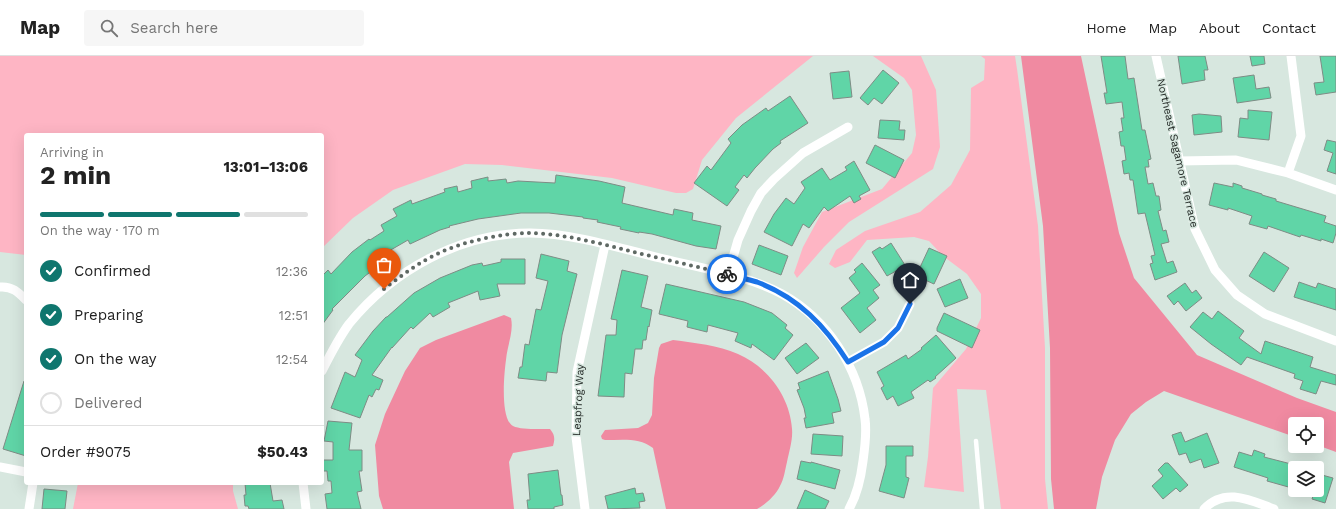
<!DOCTYPE html>
<meta charset="utf-8">
<style>
:root{--surface:#fff;--page:#f6f6f6;--text:#222;--muted:#767676;--line:#e0e0e0;--accent:#0f766e}
body{margin:0;font-family:"Work Sans",sans-serif;background:var(--page);color:var(--text);height:100vh;display:flex;flex-direction:column;font-size:15px;white-space:nowrap}
*{box-sizing:border-box;margin:0}
p{font-size:13px;color:var(--muted)}
.icon{flex:none;width:22px;height:22px;fill:none;stroke:currentColor;stroke-width:2;stroke-linecap:round;stroke-linejoin:round}
.map{position:relative;flex:1;overflow:hidden}
.panel{position:absolute;left:24px;top:77px;width:300px;height:352px;display:flex;flex-direction:column;background:var(--surface);border-radius:4px;box-shadow:0 4px 16px #0002}
.panel>*{flex:none}
.tools{position:absolute;left:1288px;top:361px;display:grid;gap:8px}
.tools a{display:grid;place-items:center;width:36px;height:36px;border-radius:4px;background:var(--surface);box-shadow:0 4px 16px #0002;font-size:20px}
.pin{position:absolute;display:grid;place-items:center;width:34px;height:34px;color:#fff;margin:-41px -17px;border-radius:50% 50% 50% 0;rotate:-45deg;box-shadow:0 0 4px #0007}
.pin .icon{rotate:45deg}
.courier{position:absolute;display:grid;place-items:center;width:40px;height:40px;margin:-20px;border:3px solid #1a73e8;border-radius:50%;background:#fff;color:#222;box-shadow:0 1px 5px #0007}
.head em{font-style:normal;font-weight:700}
.head div{display:flex;flex-direction:column-reverse}
.head{display:flex;align-items:center;justify-content:space-between;height:68px;padding:0 16px}
h1{font-size:26px;font-weight:700;line-height:30px}
.bar{display:grid;grid-template-columns:repeat(4,1fr);gap:6px 4px;align-content:center;height:48px;padding:0 16px}
.bar i{height:5px;border-radius:3px;background:var(--line)}
.bar .current{background:var(--accent)}
.bar p{grid-column:span 4}
.line{display:flex;align-items:center;gap:10px;padding:0 16px;border-top:1px solid var(--line)}
.line div{flex:1}
ol{padding:0 16px;list-style:none}
li{display:flex;align-items:center;gap:12px;height:44px}
li p{margin-inline-start:auto}
li .icon{padding:4px;border-radius:50%;background:var(--accent);color:#fff;stroke-width:4}
li:last-child{color:var(--muted)}
li i{width:22px;height:22px;border:2px solid var(--line);border-radius:50%}
header{display:flex;align-items:center;gap:24px;box-sizing:border-box;height:56px;padding:0 20px;background:var(--surface);border-bottom:1px solid var(--line)}
header strong{font-size:19px}
nav{display:flex;gap:22px;margin-inline-start:auto;font-size:14px}
.search{width:280px;height:36px;background:var(--page);display:flex;align-items:center;gap:10px;box-sizing:border-box;padding:0 14px;border-radius:4px;color:var(--muted);font-size:15px}
.map>svg:first-child{display:block}
</style>
<header>
<strong>Map</strong>
<div class="search"><svg class="icon" aria-label="search" viewBox="0 0 24 24"><circle cx="10" cy="10" r="6"/><path d="M15 15l6 6"/></svg>Search here</div>
<nav><a>Home</a><a>Map</a><a>About</a><a>Contact</a></nav>
</header>
<div class="map">
<svg width="1336" height="453" viewBox="0 0 1336 453">
<rect width="100%" height="100%" fill="#d7e7df"/>
<!-- green -->
<path fill="#feb5c4" d="M0 0H813L736 62 702 104 693 133 686 137H676L612 122 502 109 465 108 393 134 353 162 322 192V79H26V199L0 196Z
M873 0H921L936 34 940 91 933 113 849 166 824 191 797 222 794 217 803 191 822 156 882 133 912 97 916 79 912 34 904 22Z
M981 0H1015L1017 13 1038 170 1045 292V423L1048 453H1001L986 334 957 333 964 436 924 431 928 401 933 332 966 293 981 262V238L967 218 943 200 929 185 914 181 867 184 850 206 835 212 829 208 836 194 865 175 920 156 951 129 970 94 971 32 984 24 985 3Z
M78 427H233V435L238 453H73Z"/>
<!-- water -->
<path fill="#f08aa1" d="M1021 0H1081L1119 177 1134 222 1197 299 1297 342 1336 356V396L1317 389V368H1295V381L1164 335 1146 346 1131 358 1115 384 1102 421 1096 453H1054L1051 423 1050 292 1043 170Z
M504 259 511 262C514 276 507 290 506 304 504 318 500 363 513 370 521 374 540 373 550 373 555 379 555 383 553 390L513 397 509 406 514 453H383L379 440 375 389 385 358 405 315 420 292 436 284Z
M673 284C695 287 718 289 738 298 768 311 790 341 792 373 793 384 789 396 787 406 785 414 784 423 780 430 776 439 765 449 757 453H666L653 392C639 381 622 384 605 384L602 383 601 380 605 374 638 372 648 367 652 359 654 322 659 292 661 288Z"/>
<!-- building -->
<path fill="#60d5a7" stroke="#7e8c85" d="M1101 0H1125L1128 23 1134 22 1142 74H1145L1151 103 1148 104 1149 111H1145L1148 128 1153 127 1156 140H1159L1161 154 1158 155 1163 175 1166 174 1169 186 1161 188 1167 207 1173 205 1177 216 1155 224 1150 208 1153 207 1151 200 1155 199 1145 157 1138 158 1133 124H1130L1129 117 1124 118 1122 105 1126 104 1124 90H1121L1119 76 1123 75 1121 62H1124L1122 46 1106 48 1104 37H1107Z
M1178 0H1205L1208 14H1204L1205 24 1182 28Z
M1250 0H1264L1265 8 1252 10Z
M1320 0H1336V36L1316 39 1314 27 1324 26Z
M883 14 899 27 882 48 874 42 868 49 860 42Z
M849 15 852 41 833 43 830 17Z
M1254 19 1256 33 1269 31 1271 42 1237 47 1233 22Z
M790 40 808 67 780 85 781 87 773 93 755 112 747 122 744 119 735 131 739 134 727 150 694 127 707 110 711 114 731 87 728 83 742 69 766 52 768 55Z
M1248 54 1272 56 1269 84 1238 81 1240 62 1248 63Z
M1199 58 1221 60 1222 76 1194 79 1192 59Z
M880 64 900 65 899 74H905L904 84 878 82Z
M1327 84 1336 86V118L1327 115 1333 97 1324 94Z
M875 89 904 104 895 122 866 107Z
M854 105 870 134 859 140 861 143 854 147 850 140 828 155 824 151 809 172 803 168 792 190 764 176 774 158 786 142 794 148 805 132 801 126 822 112 830 124 847 114 845 111Z
M556 119 599 125 625 131 622 147 673 159 674 153 693 157 692 164 721 170 716 193 696 190 652 178 639 176V177L620 173 621 171 597 166 598 164 583 162V161L549 157H521L478 163 449 170 450 171 440 174 410 188 408 184 382 199 386 204 365 220 332 253 333 254 322 269V220L328 214 331 218 352 196 369 183 370 184 384 175 381 169 397 160 393 153 411 144 412 148 445 136 444 133 457 130 458 136 472 132 471 125 488 121V125L506 123 507 127 518 125 555 127Z
M1214 127 1233 131V127L1242 130V132L1262 138V139L1276 143V145L1326 160 1324 166 1336 170V177L1333 187 1321 183V185L1301 179 1300 181 1268 170 1267 173 1249 168 1252 160 1228 152V154L1209 149Z
M891 187 910 217 901 222 896 215 887 220 872 196 880 191 882 193Z
M759 189 788 200 781 219 752 208Z
M929 192 947 200 934 228 916 220Z
M1264 196 1289 212 1274 236 1249 220Z
M541 198 569 205 567 215 577 218 562 279 557 317 547 316 546 325 518 322 520 311H522L525 288 529 289 536 253 541 254 548 225 536 222Z
M501 203H525V228H497L500 240 480 244 478 235 448 247 450 251 433 261 430 257 413 273 411 271 392 292V291L372 319 383 324 379 334 376 333 372 341 369 339 360 362 331 352 345 316 355 321 362 304 355 299 373 275 386 261H387L414 237 440 222 472 209 482 207 483 210 501 206Z
M862 207 880 229 873 234 879 242 867 252 876 264 860 277 841 252 860 237 849 222 856 216 854 214Z
M622 214 648 220 641 251 652 254 649 271 648 270 646 284H643L642 293H635L632 318 625 317 624 341 598 340 606 279H616L617 264 611 263Z
M960 223 968 242 945 251 937 233Z
M1299 226 1316 232 1318 227 1336 233V254L1294 241Z
M1185 227 1192 237 1196 234 1202 242 1186 255 1178 245 1174 249 1167 240Z
M666 228 744 246 772 257 787 269 785 272 793 279 774 304 752 288 751 292 735 285 738 277 708 269 707 276 687 271 688 265 659 258Z
M1218 255 1244 275 1239 282 1261 298 1265 285 1313 301 1310 311 1336 319V329L1321 325 1316 338 1300 333 1303 325 1294 322 1295 318 1247 301 1241 309 1211 288 1190 271 1203 256 1212 263Z
M944 257 980 274 972 292 937 275V272Z
M936 279 956 302 935 321 936 322 930 326 928 324 911 336 914 342 898 350 893 340 887 344 881 332 884 330 877 316 906 299 908 303 922 293 921 292Z
M806 287 819 302 797 318 785 302Z
M828 315 838 343 841 355 832 357 834 367 806 372 804 362H806L804 352 797 334 800 333 798 327Z
M24 325H26V400L3 393Z
M328 365 352 367 349 394H362V415H359L362 435 357 436 361 453H327L325 438 332 437 331 425H328L327 415H323V404H333V386L324 385Z
M1181 376 1185 386 1207 377 1219 407 1204 412 1201 403 1190 407 1186 397 1179 399 1172 379Z
M813 378 843 380 842 400 811 398Z
M886 390H913V400H906V421L909 422 904 442 879 435 886 409Z
M1254 394 1265 398 1264 401 1295 409V421L1292 432 1267 425 1268 422 1234 411 1239 396 1252 400Z
M801 405 811 407V406L840 414 835 433 797 423Z
M1165 407H1168L1188 429 1180 436 1176 432 1163 443 1152 430 1163 420 1158 414Z
M558 414 561 439H562L563 449 554 451V453H528L527 444H530L528 418Z
M1322 419 1333 422 1325 447 1312 443 1313 440 1298 436V434H1317V421L1321 423Z
M245 427H270L273 445 282 444 284 453H249L248 450H245L244 439H246Z
M635 432 636 438 643 437 645 445 639 446 640 452 608 453 605 440Z
M44 433 67 435 65 453H42Z
M805 434 829 445 825 453H797Z"/>
<g fill="none" stroke-linecap="round" stroke-linejoin="round">
<!-- service -->
<path stroke="#fff" stroke-width="4.5" d="M976 385 982 453"/>
<!-- minor -->
<path stroke="#fff" stroke-width="9" d="M1156 0 1195 173 1215 214 1237 239 1265 258 1336 285
M1179 105 1236 104 1288 117 1336 134
M1288 117 1301 80 1291 0
M728 219 738 184 751 155 761 137 774 123 803 97 848 71
M0 231C12 230 18 236 26 244
M848 306 884 286 898 272 910 248
M322 315C330 299 338 283 349 268 393 214 460 177 530 177 571 177 620 192 660 202 699 212 747 219 782 238 827 263 859 311 865 363 867 377 865 391 863 405 861 421 857 439 849 453
M0 411 26 416
M303 427 306 453
M29 453 33 427
M585 453 576 381 577 316 605 189
M1204 453C1225 431 1250 444 1274 453"/>
</g>
<g fill="none" stroke-linecap="round" stroke-linejoin="round">
<!-- done -->
<path stroke="#5f6964" stroke-width="4" stroke-dasharray="0 7.2" d="M384 233C401 220 418 207 437 198 464 185 502 177 531 177 564 178 598 187 630 195 662 203 695 210 727 218"/>
<!-- route -->
<path stroke="#1a73e8" stroke-width="5" d="M727 218C737 221 747 223 757 226 799 242 825 270 848 306L884 286 898 272 910 248"/>
</g>
<g text-anchor="middle" stroke-width="3" stroke-linejoin="round" paint-order="stroke">
<!-- street labels -->
<g font-size="11" fill="#1f2522" stroke="#d7e7df">
<text transform="translate(1178 97) rotate(77)" y="4">Northeast Sagamore Terrace</text>
<text transform="translate(578 344) rotate(-87)" y="4">Leapfrog Way</text>
</g>
</g>
</svg>
<div class="tools">
<a><svg class="icon" aria-label="locate" viewBox="0 0 24 24"><circle cx="12" cy="12" r="6"/><path d="M12 2v4M12 18v4M2 12h4M18 12h4"/></svg></a>
<a><svg class="icon" aria-label="layers" viewBox="0 0 24 24"><path d="M12 4l9 5-9 5-9-5zM3 14l9 5 9-5"/></svg></a>
</div>
<div class="pin" style="left:384px;top:233px;background:#ea580c"><svg class="icon" aria-label="bag" viewBox="0 0 24 24"><path d="M5 8h14l-1 12H6zM9 8a3 3 0 0 1 6 0"/></svg></div>
<div class="pin" style="left:910px;top:248px;background:#1f2937"><svg class="icon" aria-label="home" viewBox="0 0 24 24"><path d="M3 11l9-7 9 7M6 9v11h12V9"/></svg></div>
<div class="courier" style="left:727px;top:218px"><svg class="icon" aria-label="bike" viewBox="0 0 24 24"><circle cx="6" cy="16" r="4"/><circle cx="18" cy="16" r="4"/><path d="M6 16l4-8h5l3 8M10 8l3 8H6M13 5h3"/></svg></div>
<section class="panel">
<div class="head"><div><h1>2 min</h1><p>Arriving in</p></div><em>13:01–13:06</em></div>
<div class="bar"><i class="current"></i><i class="current"></i><i class="current"></i><i></i><p>On the way · 170 m</p></div>
<ol>
<li><svg class="icon" aria-label="check" viewBox="0 0 24 24"><path d="M5 12l5 5 9-10"/></svg>Confirmed<p>12:36</p></li>
<li><svg class="icon" aria-label="check" viewBox="0 0 24 24"><path d="M5 12l5 5 9-10"/></svg>Preparing<p>12:51</p></li>
<li><svg class="icon" aria-label="check" viewBox="0 0 24 24"><path d="M5 12l5 5 9-10"/></svg>On the way<p>12:54</p></li>
<li><i></i>Delivered</li>
</ol>
<div class="line" style="height:52px"><div>Order #9075</div><b>$50.43</b></div>
</section>
</div>
